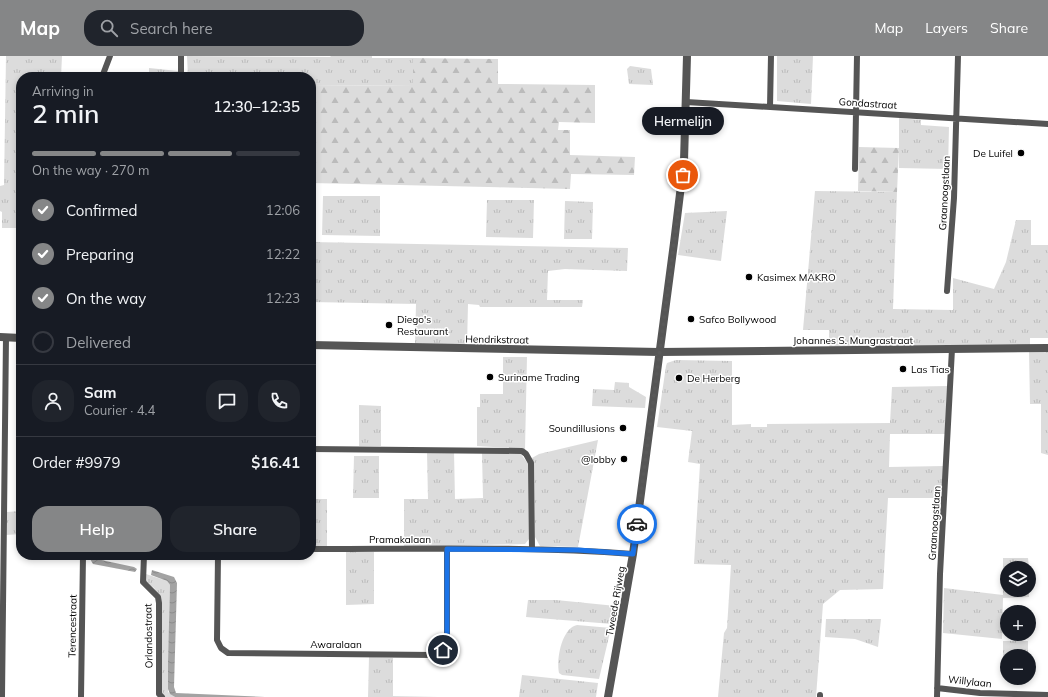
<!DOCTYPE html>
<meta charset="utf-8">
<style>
:root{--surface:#171b24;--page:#20242c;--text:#f1f3f6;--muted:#9ea1a6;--line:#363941;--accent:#858687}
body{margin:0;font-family:Mulish,sans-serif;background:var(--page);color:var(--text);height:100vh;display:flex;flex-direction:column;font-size:15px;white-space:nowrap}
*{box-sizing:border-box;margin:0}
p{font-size:13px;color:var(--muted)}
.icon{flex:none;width:22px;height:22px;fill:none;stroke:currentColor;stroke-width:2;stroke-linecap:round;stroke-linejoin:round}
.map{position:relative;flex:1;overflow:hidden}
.drawer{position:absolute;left:16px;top:16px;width:300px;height:488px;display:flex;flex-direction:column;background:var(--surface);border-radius:16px;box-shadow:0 2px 6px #0003}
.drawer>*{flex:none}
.tools{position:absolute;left:1000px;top:505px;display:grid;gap:8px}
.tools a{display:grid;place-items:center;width:36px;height:36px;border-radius:50%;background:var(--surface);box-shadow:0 2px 6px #0003;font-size:20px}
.pin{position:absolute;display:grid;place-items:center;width:34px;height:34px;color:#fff;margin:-17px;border:2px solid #fff;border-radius:50%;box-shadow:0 1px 4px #0007}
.courier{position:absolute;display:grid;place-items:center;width:40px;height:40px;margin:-20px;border:3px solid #1a73e8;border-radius:50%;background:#fff;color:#222;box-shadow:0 1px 5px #0007}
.bubble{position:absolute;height:28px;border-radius:14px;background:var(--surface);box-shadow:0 2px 6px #0003;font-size:13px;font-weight:600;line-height:28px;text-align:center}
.headline em{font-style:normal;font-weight:600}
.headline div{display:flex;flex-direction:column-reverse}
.headline{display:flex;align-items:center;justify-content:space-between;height:68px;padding:0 16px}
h1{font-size:26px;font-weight:600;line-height:30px}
.bar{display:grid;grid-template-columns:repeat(4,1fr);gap:6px 4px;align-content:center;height:48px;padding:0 16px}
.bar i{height:5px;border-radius:3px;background:var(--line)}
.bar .current{background:var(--accent)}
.bar p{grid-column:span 4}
.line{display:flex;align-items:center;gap:10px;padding:0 16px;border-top:1px solid var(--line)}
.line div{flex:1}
.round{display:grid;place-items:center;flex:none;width:42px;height:42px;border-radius:16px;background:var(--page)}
ol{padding:0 16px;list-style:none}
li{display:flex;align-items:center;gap:12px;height:44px}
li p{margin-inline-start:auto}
li .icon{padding:4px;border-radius:50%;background:var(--accent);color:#fff;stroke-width:4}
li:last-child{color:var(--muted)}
li i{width:22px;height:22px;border:2px solid var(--line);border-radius:50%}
.cta{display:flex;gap:8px;margin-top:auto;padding:8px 16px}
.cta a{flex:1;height:46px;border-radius:16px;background:var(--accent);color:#fff;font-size:16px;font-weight:600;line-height:46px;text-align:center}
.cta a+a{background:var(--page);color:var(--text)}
header{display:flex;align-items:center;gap:24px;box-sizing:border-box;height:56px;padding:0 20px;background:var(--accent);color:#fff}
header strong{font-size:19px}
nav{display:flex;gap:22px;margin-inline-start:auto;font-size:14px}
.search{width:280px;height:36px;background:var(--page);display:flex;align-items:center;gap:10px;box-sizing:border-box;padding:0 14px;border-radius:16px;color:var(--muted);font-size:15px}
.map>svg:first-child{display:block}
</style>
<header>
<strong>Map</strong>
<div class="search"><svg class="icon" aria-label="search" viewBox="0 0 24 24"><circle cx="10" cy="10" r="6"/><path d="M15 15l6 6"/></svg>Search here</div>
<nav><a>Map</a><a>Layers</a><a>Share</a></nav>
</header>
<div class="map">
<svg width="1048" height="641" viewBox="0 0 1048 641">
<defs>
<pattern id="grass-tufts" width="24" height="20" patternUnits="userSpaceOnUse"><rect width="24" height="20" fill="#dcdcdc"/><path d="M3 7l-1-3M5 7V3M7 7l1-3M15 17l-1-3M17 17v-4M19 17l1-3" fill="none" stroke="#bbb"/></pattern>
<pattern id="forest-firs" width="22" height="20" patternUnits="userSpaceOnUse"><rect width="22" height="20" fill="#dcdcdc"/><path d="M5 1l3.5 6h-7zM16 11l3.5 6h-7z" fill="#bbb"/></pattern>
<pattern id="water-waves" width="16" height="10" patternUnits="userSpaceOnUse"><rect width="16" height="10" fill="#a3a3a3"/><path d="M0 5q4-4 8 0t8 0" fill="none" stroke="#8b8b8b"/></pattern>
</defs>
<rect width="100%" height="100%" fill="#fff"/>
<!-- grass -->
<path fill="url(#grass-tufts)" d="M6 0H62L61 21H21V172H2V156L0 155V130L4 129Z
M187 0 330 1 331 0H372V2H413V30L311 29V21H188Z
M777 0H813L811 48 777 45Z
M630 10 651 13 653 29 629 28 627 13Z
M149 12 178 15V21H142L149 20Z
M899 62 921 64V69L949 71 948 113 899 112Z
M815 135 897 136 893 253 953 254V222L994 233 1006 206 1016 164H1031V189H1048V282H1030V289L829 291V274H803Z
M323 140H380V180L322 179Z
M487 144H534L533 182 486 181Z
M565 145 593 146 592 183H564Z
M727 155 721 205 678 199 685 157Z
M311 186 628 192 627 215 565 213 548 215 547 244H583L582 251H480L479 249 468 248 467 290 415 289 416 248 311 246Z
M1029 296H1048V399L1041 397V348H1030Z
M503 301H527L525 393 477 390V351H480V338H503Z
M676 304 732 305V369L751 368V371H767V368L890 367 892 331 947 330 946 378H890L889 411 944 410 943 442H888L883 533 840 534 823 548 816 641H718L724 577 727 572 731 509 694 508 700 408 688 406 692 375 657 371 666 310 667 307Z
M615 326 629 327V331L646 341 645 352 592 350 593 333 614 334Z
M359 349 381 350V390H359Z
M598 384 578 491 540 490 535 481 534 410 532 402 539 398Z
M427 396H454L455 443 483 442 482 397H520L529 409V483L525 488 404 491V443H428Z
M354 400H379V442H353Z
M311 443H327V490H311Z
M21 455V478L6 479 7 456Z
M346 496H374V548L346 549Z
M1003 502H1028L1029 512H1007V534H1029V531V541L1003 542 1002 583 943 577 944 532 1003 539Z
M146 518 167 525 170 529 168 633V636L175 641H165L160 636 159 540 154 532 146 526Z
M528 544H556L616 550 612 568 526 561Z
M826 563H881L878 591 855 583 825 581Z
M577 569 611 572 599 623 562 619 559 617C556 603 562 572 577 569Z
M1003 585H1028V600H1007V610H1003Z
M369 601 393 602V640L438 641H368Z
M522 619 598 627 596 641H519Z"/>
<!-- forest -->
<path fill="url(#forest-firs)" d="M413 2 498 3V28L595 29V67L559 66 558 74H570V99L635 101 634 119 571 118 570 133 311 127V29L413 30Z
M859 91 899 92 897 136 858 135Z"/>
<!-- water -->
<path fill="url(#water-waves)" d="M92 502 134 511 137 513 135 516 93 508 90 503Z
M152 514 174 521 177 527 174 631 176 637 265 641H175L170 638 168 633V607L170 529 167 525 151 519Z"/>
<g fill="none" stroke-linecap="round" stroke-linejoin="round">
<!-- minor -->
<path stroke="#555" stroke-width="6" d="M102 21 110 0
M181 21V0
M686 46 1048 68
M770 51 771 0
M855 113 857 0
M947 235 954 142 958 0
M311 393 522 395 526 398 531 407 532 493
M311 493C419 493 526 490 633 498
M144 499 143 526 158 541 159 547V638L162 641
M218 499 217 584 221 592 228 597 433 599 439 598 447 586V493
M937 632 980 637 1048 639
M2 641 6 281
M81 641 83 499
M820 641V639
M937 641 940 518 952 293"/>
<!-- tertiary -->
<path stroke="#555" stroke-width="8" d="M0 281 21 282
M311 289 659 296 1048 292
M608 641 633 498 674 187 684 105 687 0"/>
</g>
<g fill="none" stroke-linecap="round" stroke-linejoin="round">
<!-- done -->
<path stroke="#595959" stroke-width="4" stroke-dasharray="0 7.2" d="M637 468 683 119"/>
<!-- route -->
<path stroke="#1a73e8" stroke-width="5" d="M443 594 447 586V493L578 494 633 498 637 468"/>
</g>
<!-- markers -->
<g fill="#000" stroke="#fff" stroke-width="1.5">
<circle cx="1021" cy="97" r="4"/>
<circle cx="749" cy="221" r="4"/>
<circle cx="691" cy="263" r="4"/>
<circle cx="389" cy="269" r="4"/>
<circle cx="903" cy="313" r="4"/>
<circle cx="490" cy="321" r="4"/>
<circle cx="679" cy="322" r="4"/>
<circle cx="623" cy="372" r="4"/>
<circle cx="624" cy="403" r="4"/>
</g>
<g text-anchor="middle" stroke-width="3" stroke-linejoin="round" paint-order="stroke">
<!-- street labels -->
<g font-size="10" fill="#000" stroke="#fff">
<text transform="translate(868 47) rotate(4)" y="4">Gondastraat</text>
<text transform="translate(944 137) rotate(-87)" y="4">Graanoogstlaan</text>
<text transform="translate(497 283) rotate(1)" y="4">Hendrikstraat</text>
<text x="853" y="288">Johannes S. Mungrastraat</text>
<text transform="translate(934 467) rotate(-86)" y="4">Graanoogstlaan</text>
<text x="400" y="487">Pramakalaan</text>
<text transform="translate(615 545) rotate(-80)" y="4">Tweede Rijweg</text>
<text transform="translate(72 570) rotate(-89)" y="4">Terencestraat</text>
<text transform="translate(148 580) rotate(-91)" y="4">Orlandostraat</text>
<text x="336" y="592">Awaralaan</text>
<text transform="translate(970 625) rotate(6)" y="4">Willylaan</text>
</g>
<!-- poi labels -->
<g font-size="10" fill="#000" stroke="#fff" text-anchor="start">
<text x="1013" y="101" text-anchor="end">De Luifel</text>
<text x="757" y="225">Kasimex MAKRO</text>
<text x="397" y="267">Diego's<tspan x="397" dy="12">Restaurant</tspan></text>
<text x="699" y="267">Safco Bollywood</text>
<text x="911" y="317">Las Tias</text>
<text x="498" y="325">Suriname Trading</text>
<text x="687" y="326">De Herberg</text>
<text x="615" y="376" text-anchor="end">Soundillusions</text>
<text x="616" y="407" text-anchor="end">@lobby</text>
</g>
</g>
</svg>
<div class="tools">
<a><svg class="icon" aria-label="layers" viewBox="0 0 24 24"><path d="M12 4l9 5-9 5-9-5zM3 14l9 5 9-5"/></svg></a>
<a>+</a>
<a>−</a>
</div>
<div class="pin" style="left:683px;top:119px;background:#ea580c"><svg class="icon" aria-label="bag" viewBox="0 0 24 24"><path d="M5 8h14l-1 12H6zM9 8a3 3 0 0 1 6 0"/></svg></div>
<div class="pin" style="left:443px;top:594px;background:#1f2937"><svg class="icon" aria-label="home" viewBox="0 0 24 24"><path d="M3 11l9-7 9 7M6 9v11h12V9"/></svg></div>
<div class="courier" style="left:637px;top:468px"><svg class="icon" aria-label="car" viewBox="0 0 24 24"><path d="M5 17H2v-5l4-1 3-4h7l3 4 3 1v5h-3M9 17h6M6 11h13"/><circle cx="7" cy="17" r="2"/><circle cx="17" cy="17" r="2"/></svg></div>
<div class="bubble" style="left:642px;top:51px;width:82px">Hermelijn</div>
<section class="drawer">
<div class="headline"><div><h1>2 min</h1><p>Arriving in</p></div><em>12:30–12:35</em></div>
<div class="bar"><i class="current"></i><i class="current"></i><i class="current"></i><i></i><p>On the way · 270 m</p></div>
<ol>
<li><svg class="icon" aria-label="check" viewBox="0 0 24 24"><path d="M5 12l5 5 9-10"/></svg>Confirmed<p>12:06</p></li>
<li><svg class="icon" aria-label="check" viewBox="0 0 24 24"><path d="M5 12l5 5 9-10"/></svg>Preparing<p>12:22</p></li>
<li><svg class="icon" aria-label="check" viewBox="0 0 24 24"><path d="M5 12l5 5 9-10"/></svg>On the way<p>12:23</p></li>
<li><i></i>Delivered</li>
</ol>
<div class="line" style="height:72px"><a class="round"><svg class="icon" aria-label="person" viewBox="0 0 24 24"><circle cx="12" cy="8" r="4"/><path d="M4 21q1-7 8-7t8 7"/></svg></a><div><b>Sam</b><p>Courier · 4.4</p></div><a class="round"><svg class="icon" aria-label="chat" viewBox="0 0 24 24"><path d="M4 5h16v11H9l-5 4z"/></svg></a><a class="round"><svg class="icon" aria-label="phone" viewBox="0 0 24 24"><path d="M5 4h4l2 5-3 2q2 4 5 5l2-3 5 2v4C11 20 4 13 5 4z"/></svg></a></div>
<div class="line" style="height:52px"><div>Order #9979</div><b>$16.41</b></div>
<div class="cta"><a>Help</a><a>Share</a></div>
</section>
</div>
